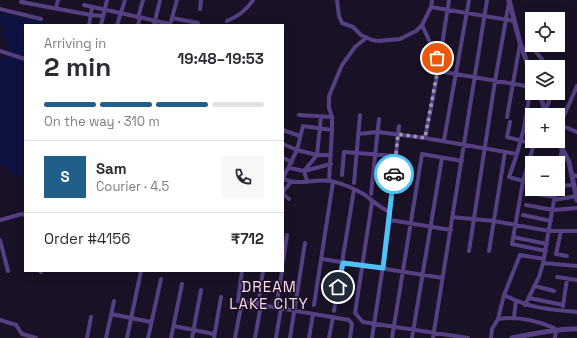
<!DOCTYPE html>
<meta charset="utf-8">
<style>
:root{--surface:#fff;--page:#f7f7f7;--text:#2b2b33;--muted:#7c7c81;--line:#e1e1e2;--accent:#205f87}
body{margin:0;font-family:"Space Grotesk",sans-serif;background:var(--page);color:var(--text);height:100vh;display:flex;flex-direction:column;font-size:15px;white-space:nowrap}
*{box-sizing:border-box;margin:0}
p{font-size:13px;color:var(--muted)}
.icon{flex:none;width:22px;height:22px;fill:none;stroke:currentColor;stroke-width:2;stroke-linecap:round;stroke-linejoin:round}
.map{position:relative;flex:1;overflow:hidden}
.side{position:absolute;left:24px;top:24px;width:260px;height:248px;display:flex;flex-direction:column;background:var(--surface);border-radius:0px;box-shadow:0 2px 10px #0003}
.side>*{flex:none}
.fabs{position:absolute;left:525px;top:12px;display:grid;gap:8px}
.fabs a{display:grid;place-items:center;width:40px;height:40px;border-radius:0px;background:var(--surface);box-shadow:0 2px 10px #0003;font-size:20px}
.pin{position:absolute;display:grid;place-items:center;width:34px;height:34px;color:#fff;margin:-17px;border:2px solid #fff;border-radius:50%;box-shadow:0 1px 4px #0007}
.courier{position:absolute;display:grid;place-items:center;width:40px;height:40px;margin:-20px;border:3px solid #4fc3f7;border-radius:50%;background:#fff;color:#222;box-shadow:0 1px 5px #0007}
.overview em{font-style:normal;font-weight:700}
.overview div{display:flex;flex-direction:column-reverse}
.overview{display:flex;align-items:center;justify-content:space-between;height:68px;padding:0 20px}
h1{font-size:26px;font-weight:700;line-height:30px}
.bar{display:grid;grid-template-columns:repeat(4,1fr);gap:6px 4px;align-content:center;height:48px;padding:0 20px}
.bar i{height:5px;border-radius:3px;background:var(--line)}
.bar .active{background:var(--accent)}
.bar p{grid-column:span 4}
.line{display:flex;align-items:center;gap:10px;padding:0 20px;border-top:1px solid var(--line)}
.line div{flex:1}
.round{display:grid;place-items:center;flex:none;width:42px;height:42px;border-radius:0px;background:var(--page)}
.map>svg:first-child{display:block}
</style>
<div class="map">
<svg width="577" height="338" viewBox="0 0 577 338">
<rect width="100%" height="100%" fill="#1a1126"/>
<!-- water -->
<path fill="#0e1342" d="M0 12C8 12 14 16 22 18 31 20 42 18 49 25H25V177L13 176 0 164V62L8 50 2 34 3 27 0 25Z"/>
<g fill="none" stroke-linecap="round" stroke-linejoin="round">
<!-- minor -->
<path stroke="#544082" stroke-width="4" d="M23 0 21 2 91 15 103 16
M337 0 339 16 342 23 353 27 361 35 372 40 378 41 400 39 416 31 422 25 431 7 432 0
M449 0 438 71 425 138 517 154 524 128 531 87
M84 5 170 24
M431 7 514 21
M56 8 58 0
M0 9 41 19
M200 9 201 0
M138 18 143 0
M172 18 198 23
M227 21C238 16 246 11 253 0
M89 25 92 7
M101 25 107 0
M117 25 125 0
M138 25 140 18
M154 25 160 0
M170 25 177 0
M422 25 439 62
M523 50 529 47 533 48 548 67
M0 51 25 59
M438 71 532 87
M558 79 562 83
M577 86 560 125 577 132
M299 115 332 117
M544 115 552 93
M507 117 520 44
M510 122 507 137 534 144 523 181 512 244 546 251
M283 130 300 136
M358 134 378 132 425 138
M444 140 469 0
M283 144 297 150 303 126 332 130
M517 154 509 177 523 181
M283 158 292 162
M540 161 552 163
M290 168 304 171 331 164
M342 175 344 152 396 156
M558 175 562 148
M573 175 577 176
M283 178C296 187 315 178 331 181 341 183 356 189 365 195 373 201 380 208 390 212V220L451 230
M283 178 297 150 317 155H331
M307 181 304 171 317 155 321 117
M329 181 332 130V117L329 108V96L342 65 355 47 366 38
M354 183 360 115
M558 186 574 185
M283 192 290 183
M530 193 555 197
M283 194 289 199
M371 194 379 119
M554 200 577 196
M372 202 355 313 363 322 468 338
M526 205 553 210 577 208
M390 212 399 126
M523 215 551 221
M452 217 494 221 549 231H577
M0 220 22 214 25 215
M561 231 556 254 567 256
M513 237 547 244
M0 240 8 271
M469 251 495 81 509 2
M489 251 505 152
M322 259 443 278
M283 262 287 235
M543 263 577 266
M40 271 41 272
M242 271 238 301 349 320 352 324 350 338
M557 277 577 280
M535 286 554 291
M504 295C532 309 547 309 577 312
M529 298 563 305
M258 305 263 271
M314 305 333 182
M525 305 539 277 543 263 556 189
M563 306 567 279
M276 308 282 271
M334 311 354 190
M111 314 151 322
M514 317 516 301
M498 319 504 295 520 255 544 259
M0 320 16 325 22 334 36 338
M174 326 214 334
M87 338 91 317
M106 338 114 301
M127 338 141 271
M148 338 161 279
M171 338 182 284
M192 338 201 290
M214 338 221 297
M235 338 242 302
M255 338 261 305
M276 338 281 308
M290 338 305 243
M309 338 313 314
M329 338 333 317
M372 338 390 220
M392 338 422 154 462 161
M412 338 442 158
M433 338 487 0
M491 338 492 329 498 319C518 316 535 320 554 328L556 331 555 338"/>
<!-- tertiary -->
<path stroke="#544082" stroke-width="5" d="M509 0 520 43 532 76
M539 93 547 115
M558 141 569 162 577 200
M512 338C531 334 559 328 577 329"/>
</g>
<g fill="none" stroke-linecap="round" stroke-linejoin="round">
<!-- done -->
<path stroke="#9f93b1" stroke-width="4" stroke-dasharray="0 7.2" d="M394 174 398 134 425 138 439 62 437 58"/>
<!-- route -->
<path stroke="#4fc3f7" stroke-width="5" d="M338 287 343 263 383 268 394 174"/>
</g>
<g text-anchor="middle" stroke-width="3" stroke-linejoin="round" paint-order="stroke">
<!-- neighbourhood labels -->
<g font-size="15" letter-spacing="1" fill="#fcdbe7" stroke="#1a1126">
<text x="269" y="292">DREAM<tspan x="269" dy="17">LAKE CITY</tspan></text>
</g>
</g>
</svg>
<div class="fabs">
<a><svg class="icon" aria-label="locate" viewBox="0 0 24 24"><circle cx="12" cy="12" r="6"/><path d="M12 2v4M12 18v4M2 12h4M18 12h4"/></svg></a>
<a><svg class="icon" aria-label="layers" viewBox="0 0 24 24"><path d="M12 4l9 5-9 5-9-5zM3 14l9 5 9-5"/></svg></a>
<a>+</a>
<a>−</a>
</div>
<div class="pin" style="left:437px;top:58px;background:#ea580c"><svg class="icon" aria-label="bag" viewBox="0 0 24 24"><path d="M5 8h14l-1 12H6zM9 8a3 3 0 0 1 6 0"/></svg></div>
<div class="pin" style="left:338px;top:287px;background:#1f2937"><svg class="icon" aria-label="home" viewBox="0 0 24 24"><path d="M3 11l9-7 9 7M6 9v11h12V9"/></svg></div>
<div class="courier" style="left:394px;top:174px"><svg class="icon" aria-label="car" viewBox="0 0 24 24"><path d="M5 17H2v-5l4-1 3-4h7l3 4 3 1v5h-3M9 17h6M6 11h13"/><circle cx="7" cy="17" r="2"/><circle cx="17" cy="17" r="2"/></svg></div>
<section class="side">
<div class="overview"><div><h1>2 min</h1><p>Arriving in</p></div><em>19:48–19:53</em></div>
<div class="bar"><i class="active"></i><i class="active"></i><i class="active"></i><i></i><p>On the way · 310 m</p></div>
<div class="line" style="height:72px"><b class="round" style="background:var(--accent);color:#fff">S</b><div><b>Sam</b><p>Courier · 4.5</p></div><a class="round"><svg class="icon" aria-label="phone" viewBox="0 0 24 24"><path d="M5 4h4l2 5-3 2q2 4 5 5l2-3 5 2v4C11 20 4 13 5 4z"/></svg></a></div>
<div class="line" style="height:52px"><div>Order #4156</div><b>₹712</b></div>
</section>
</div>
